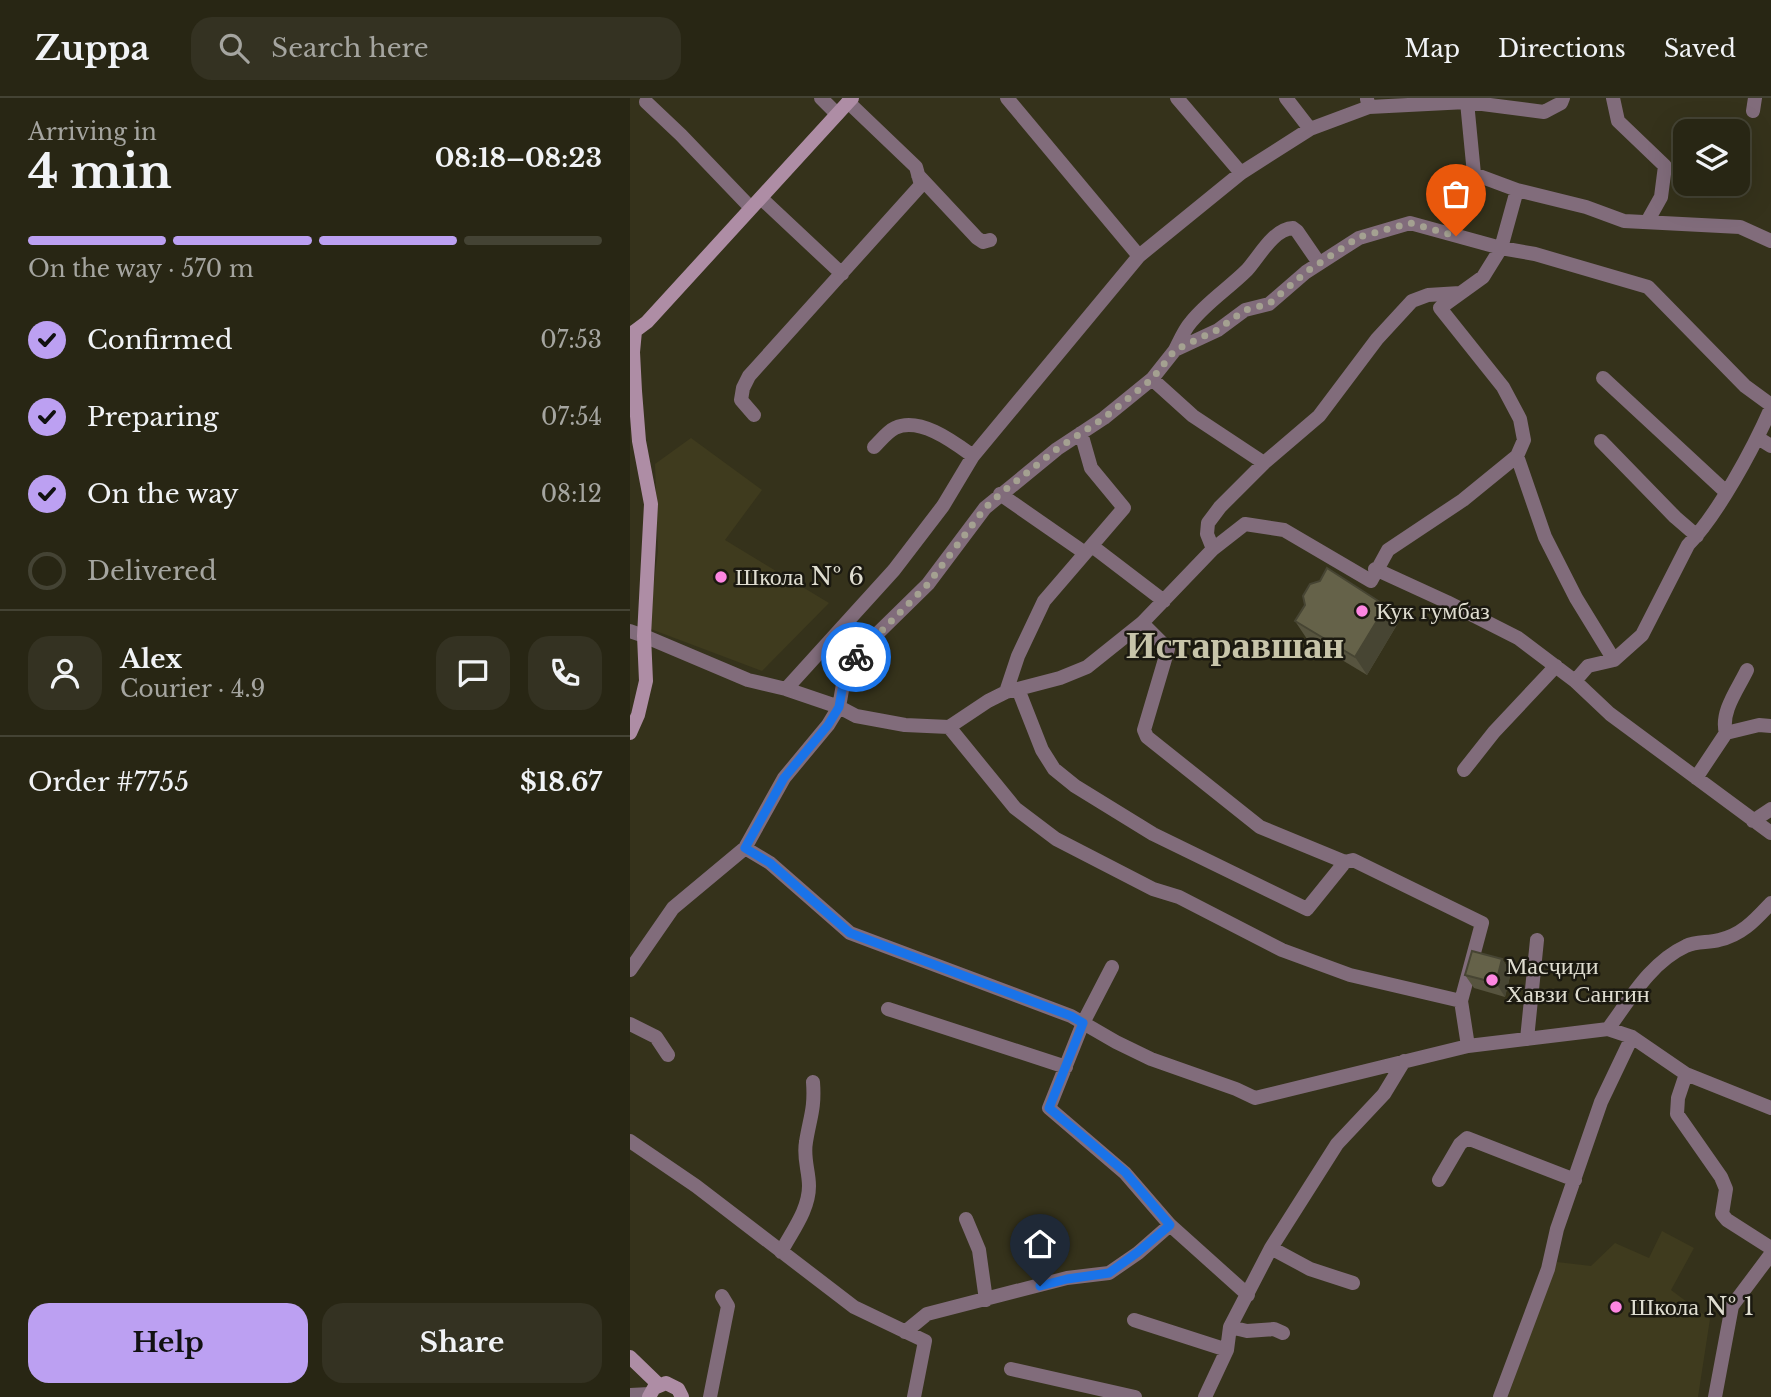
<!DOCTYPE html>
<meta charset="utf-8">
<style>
:root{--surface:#282614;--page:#343222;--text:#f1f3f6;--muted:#a5a5a0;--line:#444334;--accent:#bca0f2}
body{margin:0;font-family:"Libre Baskerville",serif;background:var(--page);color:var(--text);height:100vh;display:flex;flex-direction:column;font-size:26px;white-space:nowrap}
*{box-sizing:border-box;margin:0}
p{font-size:23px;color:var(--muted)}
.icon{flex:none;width:38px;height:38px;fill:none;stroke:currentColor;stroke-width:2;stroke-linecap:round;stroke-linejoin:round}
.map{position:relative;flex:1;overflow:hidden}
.panel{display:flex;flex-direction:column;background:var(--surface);width:630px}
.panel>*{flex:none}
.tools{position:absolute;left:1043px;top:21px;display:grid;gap:14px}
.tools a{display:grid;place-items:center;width:77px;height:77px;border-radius:14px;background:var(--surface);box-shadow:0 7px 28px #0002,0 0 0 2px var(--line);font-size:35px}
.pin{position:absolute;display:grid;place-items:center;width:60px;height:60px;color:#fff;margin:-72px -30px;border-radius:50% 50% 50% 0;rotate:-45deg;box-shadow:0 0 7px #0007}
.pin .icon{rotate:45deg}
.courier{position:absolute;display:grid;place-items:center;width:70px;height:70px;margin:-35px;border:5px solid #1a73e8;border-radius:50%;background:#fff;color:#222;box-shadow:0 2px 9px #0007}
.head em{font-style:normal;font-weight:700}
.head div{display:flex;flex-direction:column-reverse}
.head{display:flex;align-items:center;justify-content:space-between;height:119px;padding:0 28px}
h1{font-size:46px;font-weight:700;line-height:52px}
.bar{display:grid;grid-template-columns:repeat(4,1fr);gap:10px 7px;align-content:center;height:84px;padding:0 28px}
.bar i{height:9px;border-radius:5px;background:var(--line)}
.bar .selected{background:var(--accent)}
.bar p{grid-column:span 4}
.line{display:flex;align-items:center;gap:18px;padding:0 28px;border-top:2px solid var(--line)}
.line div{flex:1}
.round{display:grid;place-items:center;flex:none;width:74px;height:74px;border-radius:21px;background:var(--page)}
ol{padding:0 28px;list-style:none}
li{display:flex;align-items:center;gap:21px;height:77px}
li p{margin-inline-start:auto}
li .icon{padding:7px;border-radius:50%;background:var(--accent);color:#111;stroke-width:4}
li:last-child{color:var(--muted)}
li i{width:38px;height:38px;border:4px solid var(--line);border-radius:50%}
.button{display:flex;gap:14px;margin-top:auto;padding:14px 28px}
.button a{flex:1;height:80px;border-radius:21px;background:var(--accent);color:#111;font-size:28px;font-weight:700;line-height:80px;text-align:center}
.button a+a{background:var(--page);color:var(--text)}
header{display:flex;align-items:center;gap:42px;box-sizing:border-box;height:98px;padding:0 35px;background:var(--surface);border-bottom:2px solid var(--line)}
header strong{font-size:33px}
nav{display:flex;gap:38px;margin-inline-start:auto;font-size:24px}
.search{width:490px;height:63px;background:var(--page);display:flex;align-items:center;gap:18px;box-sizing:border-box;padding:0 24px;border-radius:21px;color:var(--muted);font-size:26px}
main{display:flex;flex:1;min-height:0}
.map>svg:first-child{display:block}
</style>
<header>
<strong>Zuppa</strong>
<div class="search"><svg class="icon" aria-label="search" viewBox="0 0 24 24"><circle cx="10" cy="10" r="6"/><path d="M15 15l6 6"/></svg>Search here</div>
<nav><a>Map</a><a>Directions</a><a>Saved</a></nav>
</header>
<main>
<section class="panel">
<div class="head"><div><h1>4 min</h1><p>Arriving in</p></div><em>08:18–08:23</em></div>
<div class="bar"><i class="selected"></i><i class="selected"></i><i class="selected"></i><i></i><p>On the way · 570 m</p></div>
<ol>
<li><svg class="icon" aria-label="check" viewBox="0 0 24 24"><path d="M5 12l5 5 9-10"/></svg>Confirmed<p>07:53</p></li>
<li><svg class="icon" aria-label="check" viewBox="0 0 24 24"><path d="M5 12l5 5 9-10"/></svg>Preparing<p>07:54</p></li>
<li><svg class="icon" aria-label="check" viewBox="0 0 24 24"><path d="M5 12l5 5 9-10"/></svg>On the way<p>08:12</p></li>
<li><i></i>Delivered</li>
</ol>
<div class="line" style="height:126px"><a class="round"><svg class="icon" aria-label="person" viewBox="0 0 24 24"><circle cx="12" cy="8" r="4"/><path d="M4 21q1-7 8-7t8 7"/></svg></a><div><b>Alex</b><p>Courier · 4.9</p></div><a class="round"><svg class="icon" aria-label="chat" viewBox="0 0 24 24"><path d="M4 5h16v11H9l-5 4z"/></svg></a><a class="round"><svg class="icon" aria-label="phone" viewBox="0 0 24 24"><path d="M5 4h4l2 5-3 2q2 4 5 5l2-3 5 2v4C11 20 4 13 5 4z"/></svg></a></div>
<div class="line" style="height:91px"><div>Order #7755</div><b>$18.67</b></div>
<div class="button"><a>Help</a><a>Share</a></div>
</section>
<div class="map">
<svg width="1141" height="1299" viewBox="0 0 1141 1299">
<rect width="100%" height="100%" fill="#35321b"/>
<!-- built -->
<path fill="#3f3b1e" d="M61 340 132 392 95 442 199 505 132 573 18 530 28 453 25 366Z
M1032 1133 1064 1150 1041 1192 1080 1221 1068 1299H878L913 1198 927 1164 961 1168 985 1145 1019 1160Z"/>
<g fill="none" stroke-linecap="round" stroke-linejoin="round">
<!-- minor -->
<path stroke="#816c7b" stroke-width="14" d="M191 0 207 16
M377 0 509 158
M547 0 611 75
M656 0 680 31
M983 0 988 23 1035 68 1031 99 1017 124
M737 1 739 9 837 4 914 14 931 5 933 0
M16 4 51 37 120 109
M837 4 844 76 887 92 956 109 994 123 1110 129 1141 143
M1123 13 1125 0
M288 77 347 140 353 144 360 142
M131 100 212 176
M545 252C550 242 554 232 561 224 577 204 599 190 617 172 629 159 643 131 663 130L667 133 689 165
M973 280 1096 394
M522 281 563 318 634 365
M124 317 111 302 113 290 119 278 291 87 286 69 218 4
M1128 340 1141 348
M971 343 1045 419 1067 438
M244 349C250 343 258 333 265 330 290 318 325 345 343 358
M887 358 915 439 946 500 984 562
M370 396 455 455
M462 448 534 503
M583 451 577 436 578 425 590 409 634 365 689 318 747 241 782 203 798 197 830 195
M745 471 817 504 888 540 945 583 980 616 1141 735
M512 525 538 551 514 632 517 639 630 729 715 764 723 762 852 825 831 903 838 948
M14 538 118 582 156 591 209 609 226 618 275 627 319 629 358 603 376 594 430 580 457 569 512 525 583 451 615 426 654 432 741 483 758 452 833 402 887 358 894 342 890 321 873 289 810 210 853 179 871 150 887 92
M945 583 958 568 984 562 1012 537 1058 447C1088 416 1123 351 1141 310
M156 591 264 472 313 408 343 358 509 158 611 75 680 31 739 9
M388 591 412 652 424 671 445 688 523 736 677 811 715 764
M376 594 388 558 414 503 494 410 461 370 451 335
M319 629 385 710 426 741 523 791 549 799 652 852 720 877 831 903
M1096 635C1090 614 1108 591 1117 572
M834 672 864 634 926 568
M1066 680 1096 635 1129 627 1141 628
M1123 723 1141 711
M115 750 140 765 220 835 441 918 486 944 521 961 606 991 625 1000 838 948 978 931 1002 939 1056 976 1141 1010
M482 869 453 925 419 1010 495 1075 540 1127 618 1197
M0 872 43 810 115 750 154 680 198 627 209 609 215 575 223 562 248 535 298 486 355 410 427 351 474 320 522 281 545 252 588 232 615 212 639 206 676 174 729 140 780 125 871 150 905 156 1018 189 1115 288 1141 307
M258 911 436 969
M0 926 26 939 38 957
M978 931C1000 901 1021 864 1056 848 1066 843 1078 845 1089 842 1112 837 1125 822 1141 805
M897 941 907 842
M1056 976 1048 1000 1047 1016 1091 1079 1096 1091 1092 1116 1097 1122 1141 1150
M0 1043 66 1088 224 1209 295 1243 284 1299
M809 1082 830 1046 837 1040 945 1082
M336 1121 349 1152 356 1202
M641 1150 680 1171 723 1185
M151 1154C162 1133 179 1112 179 1088 179 1073 173 1060 176 1044 180 1019 185 1011 183 984
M504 1222 597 1252
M600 1229 617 1233 644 1231 653 1235
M275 1234 297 1216 437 1180 479 1175 508 1155 540 1127
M381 1271 505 1299
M80 1299 98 1208 92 1198
M575 1299 597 1252 600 1229 641 1150 707 1046 754 996 774 963
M870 1299 918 1171 927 1131 971 1004 1002 939
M1085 1299 1102 1208 1141 1156"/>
<!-- tertiary -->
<path stroke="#816c7b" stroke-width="14" d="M0 533 14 538
M0 1297 20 1296"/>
<!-- secondary -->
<path stroke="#ae8da5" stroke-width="14" d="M0 635 8 617 16 583 14 538 21 406 9 343 5 293 3 254 5 233 17 224 222 0
M0 1259 29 1287
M19 1299 24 1290 36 1285 48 1291 52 1299"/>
</g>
<!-- wall -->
<path fill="#57543f" d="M665 523 768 525 737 577 677 541Z
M872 861 881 874 875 899 844 890 835 877Z"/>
<!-- shaded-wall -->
<path fill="#474533" d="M756 508 768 525 737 577 725 559Z
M872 861 881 874 875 899 866 885Z"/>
<!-- building -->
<path fill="#656249" stroke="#474533" stroke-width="2" d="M697 470 756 508 725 559 665 523 675 507 673 498 680 486 690 483Z
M842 853 872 861 866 885 835 877Z"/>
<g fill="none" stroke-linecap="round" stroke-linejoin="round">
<!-- done -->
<path stroke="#a4a191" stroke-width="7" stroke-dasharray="0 12.6" d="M226 559 298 486 355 410 370 396 427 351 474 320 522 281 545 252 587 232 615 212 639 206 676 174 729 139 780 125 826 138"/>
<!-- route -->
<path stroke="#1a73e8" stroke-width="9" d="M226 559 215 575 209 609 198 627 154 680 115 750 140 765 220 835 441 918 453 925 419 1010 495 1074 540 1127 508 1154 479 1175 437 1181 410 1188"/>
</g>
<!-- markers -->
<g fill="#fd86e1" stroke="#1b1910" stroke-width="2.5">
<circle cx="91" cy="479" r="7"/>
<circle cx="732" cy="513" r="7"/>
<circle cx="862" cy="882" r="7"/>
<circle cx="986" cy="1209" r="7"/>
</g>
<g text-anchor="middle" stroke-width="5" stroke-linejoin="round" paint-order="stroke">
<!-- poi labels -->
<g font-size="24" fill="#dfddd0" stroke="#1b1910" text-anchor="start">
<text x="105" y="487">Школа № 6</text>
<text x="746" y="521">Кук гумбаз</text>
<text x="876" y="876">Масҷиди<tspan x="876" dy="28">Хавзи Сангин</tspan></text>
<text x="1000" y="1217">Школа № 1</text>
</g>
<!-- town labels -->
<g font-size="38" font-weight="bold" fill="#c7c4a9" stroke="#1b1910">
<text x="605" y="560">Истаравшан</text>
</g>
</g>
</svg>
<div class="tools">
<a><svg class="icon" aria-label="layers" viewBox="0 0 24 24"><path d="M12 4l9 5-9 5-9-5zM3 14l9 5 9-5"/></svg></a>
</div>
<div class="pin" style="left:826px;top:138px;background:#ea580c"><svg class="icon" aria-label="bag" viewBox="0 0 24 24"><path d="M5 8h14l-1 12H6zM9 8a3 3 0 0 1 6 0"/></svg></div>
<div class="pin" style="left:410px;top:1188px;background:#1f2937"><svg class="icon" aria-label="home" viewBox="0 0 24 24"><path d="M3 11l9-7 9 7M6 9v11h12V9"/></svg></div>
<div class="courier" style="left:226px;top:559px"><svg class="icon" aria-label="bike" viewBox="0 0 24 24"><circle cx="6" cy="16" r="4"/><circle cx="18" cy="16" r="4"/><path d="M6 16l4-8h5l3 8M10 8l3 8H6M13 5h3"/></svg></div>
</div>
</main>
